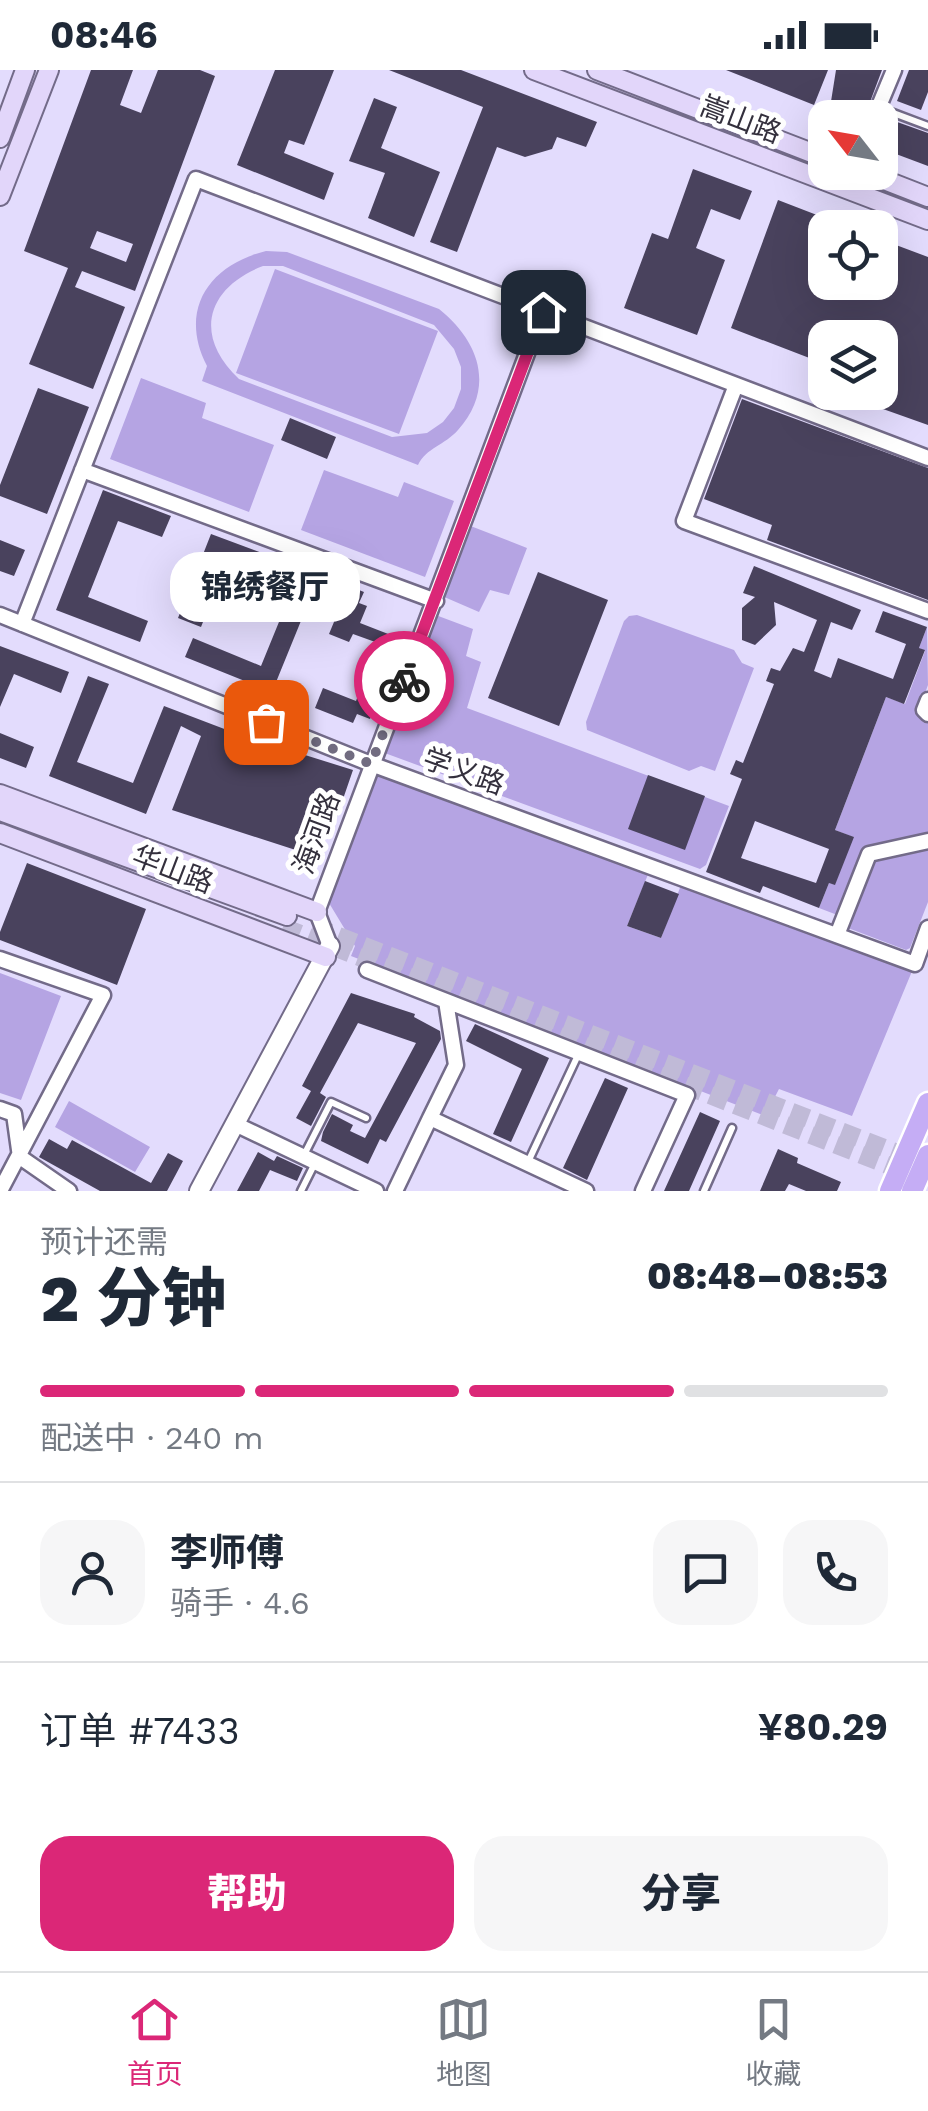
<!DOCTYPE html>
<html lang="zh">
<meta charset="utf-8">
<style>
:root{--surface:#fff;--page:#f6f6f7;--text:#1f2937;--muted:#747a83;--line:#e0e1e3;--accent:#db2777}
body{margin:0;font-family:"Work Sans","Noto Sans SC",sans-serif;background:var(--page);color:var(--text);height:100vh;display:flex;flex-direction:column;font-size:38px;white-space:nowrap}
*{box-sizing:border-box;margin:0}
p{font-size:32px;color:var(--muted)}
.icon{flex:none;width:55px;height:55px;fill:none;stroke:currentColor;stroke-width:2;stroke-linecap:round;stroke-linejoin:round}
.map{position:relative;height:1121px;overflow:hidden}
.side{display:flex;flex-direction:column;background:var(--surface);flex:1}
.side>*{flex:none}
.needle{width:65px;rotate:301deg}
.fabs{position:absolute;left:808px;top:30px;display:grid;gap:20px}
.fabs a{display:grid;place-items:center;width:90px;height:90px;border-radius:20px;background:var(--surface);box-shadow:0 10px 40px #0002;font-size:50px}
.pin{position:absolute;display:grid;place-items:center;width:85px;height:85px;color:#fff;margin:-42px;border-radius:20px;box-shadow:0 5px 15px #0006}
.courier{position:absolute;display:grid;place-items:center;width:100px;height:100px;margin:-50px;border:8px solid #db2777;border-radius:50%;background:#fff;color:#222;box-shadow:0 2px 12px #0007}
.bubble{position:absolute;height:70px;border-radius:30px;background:var(--surface);box-shadow:0 10px 40px #0002;font-size:32px;font-weight:800;line-height:70px;text-align:center}
.headline em{font-style:normal;font-weight:800}
.headline div{display:flex;flex-direction:column-reverse}
.headline{display:flex;align-items:center;justify-content:space-between;height:170px;padding:0 40px}
h1{font-size:65px;font-weight:800;line-height:75px}
.bar{display:grid;grid-template-columns:repeat(4,1fr);gap:15px 10px;align-content:center;height:120px;padding:0 40px}
.bar i{height:12px;border-radius:8px;background:var(--line)}
.bar .active{background:var(--accent)}
.bar p{grid-column:span 4}
.line{display:flex;align-items:center;gap:25px;padding:0 40px;border-top:2px solid var(--line)}
.line div{flex:1}
.round{display:grid;place-items:center;flex:none;width:105px;height:105px;border-radius:30px;background:var(--page)}
.cta{display:flex;gap:20px;margin-top:auto;padding:20px 40px}
.cta a{flex:1;height:115px;border-radius:30px;background:var(--accent);color:#fff;font-size:40px;font-weight:800;line-height:115px;text-align:center}
.cta a+a{background:var(--page);color:var(--text)}
.status{display:flex;justify-content:space-between;align-items:center;height:70px;padding:0 50px;background:var(--surface);direction:ltr}
.status svg{height:28px;fill:currentColor}
.tabs{display:flex;justify-content:space-around;align-items:center;height:140px;border-top:2px solid var(--line);background:var(--surface);font-size:28px;color:var(--muted)}
.tabs a{display:grid;justify-items:center;gap:5px}
.tabs .active{color:var(--accent)}
.map>svg:first-child{display:block}
</style>
<div class="status"><b>08:46</b><svg viewBox="0 0 49 12"><path d="M0 12V9h3v3zM5 12V6h3v6zM10 12V3h3v9zM15 12V0h3v12zM26 1h20v11H26zM47 4h2v5h-2z"/></svg></div>
<div class="map">
<svg width="928" height="1121" viewBox="0 0 928 1121">
<rect width="100%" height="100%" fill="#e3dcfd"/>
<!-- green -->
<path fill="#b5a4e3" fill-rule="evenodd" d="M266 181 287 182 439 239C479 271 496 317 458 360 445 375 426 378 418 395L202 311 207 296C178 240 209 195 266 181ZM263 196H283L434 255 454 279 461 297V319L454 338 443 352 427 363 392 367 239 309C193 266 206 218 263 196Z
M275 199 438 261 399 364 236 303Z
M141 308 206 333 202 348 274 375 249 442 110 389Z
M324 400 398 427 404 412 454 431 425 507 301 460Z
M468 455 527 478 509 525 490 520 479 542 442 526Z
M433 544 473 559 466 586 481 592 467 638 729 736 706 795 700 799 382 682Z
M637 545 734 580 742 593 754 598 715 701 701 696 689 701 587 660 586 652 624 551 629 546Z
M927 557 928 615 918 642 928 653V764L866 778 840 846 819 838 829 813 835 814 853 767 835 760 886 627 905 634 925 581 919 578Z
M376 698 649 802 627 856 661 868 681 815 915 894 852 1046 779 1019 765 1046 351 886 355 876 326 828Z
M928 776V832L910 878 906 880 848 858 876 787Z
M0 903 61 926 21 1030 0 1023Z
M69 1031 150 1077 135 1102 55 1057Z"/>
<!-- building -->
<path fill="#49425d" fill-rule="evenodd" d="M91 0H133L120 35 141 43 158 0H200L215 6 135 221 82 201 75 217 125 237 93 319 29 294 68 198 24 181ZM97 161 133 174 126 192 90 178Z
M275 0H334L304 75 289 70 284 83 334 103 324 130 237 95Z
M389 0H461L597 52 586 77 557 67 552 79 525 87 497 77 457 182 430 172 483 37Z
M726 0H828L814 35Z
M836 0H882L864 48 829 44Z
M909 0H928V22L921 40 897 31Z
M374 28 397 37 381 78 440 102 414 167 368 148 385 103 349 91Z
M886 48 928 63V96L880 78V61Z
M693 99 752 121 740 150 711 139 696 178 725 190 697 265 624 238 652 163 668 169Z
M778 130 848 157 825 158V212H880V169L928 187V355L838 323 880 322V268H825V294L731 258Z
M38 318 89 337 47 444 0 426V415Z
M742 329 928 398V530L767 470 772 455 704 429Z
M290 348 336 367 327 389 281 370Z
M103 420 171 446 162 467 118 451 88 527 148 551 140 572 56 540Z
M211 464 292 494 283 514 226 494 201 557 178 548Z
M0 470 25 480 14 506 0 501Z
M754 496 861 540 852 560 831 552 814 601 831 608 838 588 893 609 906 574 875 562 883 541 927 557 919 578 925 580 904 634 886 627 835 760 854 767 835 815 829 813 819 838 763 816 760 823 706 802 742 709 730 704 736 690 743 693 774 614 766 611 771 598 780 601 793 578 804 582 817 550 774 532 776 555 755 575 742 570V538L755 527 743 523ZM755 751 829 779 816 813 741 788Z
M538 502 608 530 559 656 488 628Z
M321 505 364 522 359 533 367 536 360 553 401 569 370 649 357 644 353 653 315 638 323 618 356 631 378 573 353 564 349 572 329 564 341 535 314 525Z
M276 529 305 541 272 622 185 587 193 568 261 596 281 547 270 542Z
M0 576 69 602 61 623 14 604 0 637Z
M88 606 109 614 77 692 133 713 164 636 227 660 229 655 305 685 353 700 332 761 318 757 308 784 172 740 201 666 181 656 146 744 49 706Z
M0 663 34 677 26 698 0 688Z
M648 705 705 726 685 780 628 759Z
M27 793 146 839 117 915 0 870V862Z
M645 811 679 824 661 868 627 856Z
M351 923 415 944 414 947 440 961 441 969 386 1072 380 1069 368 1094 321 1071 323 1062 332 1044 353 1055 350 1061 365 1068 416 973 358 953 320 1023 326 1027 311 1056 296 1048 311 1021 302 1016Z
M475 954 549 988 511 1072 493 1064 522 999 466 971Z
M605 1008 628 1018 587 1110 563 1098Z
M700 1042 720 1051 689 1121H664Z
M49 1069 67 1079 72 1070 151 1113 168 1083 183 1091 167 1121H100L39 1087Z
M778 1079 798 1088 797 1093 841 1112 837 1121H806L789 1114 785 1121H760Z
M258 1082 274 1091 277 1086 303 1098 297 1111 270 1100 259 1121H237Z"/>
<g fill="none" stroke-linecap="round" stroke-linejoin="round">
<!-- secondary-tunnel -->
<path stroke="#c0bad7" stroke-width="18" stroke-dasharray="18 9" stroke-linecap="butt" d="M313 856 918 1091
M283 857 928 1111"/>
<defs>
<path id="service" d="M880 38 928 56
M304 1085 331 1032 366 1048
M528 1092 579 983
M301 1121 315 1093
M704 1121 732 1058"/>
<path id="minor" d="M874 48 894 0
M736 315 684 451 928 541
M82 400 436 531
M0 545 371 694 915 894 928 858
M22 554 196 109 928 388
M928 630 924 640 928 644
M837 865 869 784 928 771
M330 876 317 842 543 241
M0 889 103 925 0 1121
M367 900 687 1025 643 1121
M0 1039 14 1044 20 1087 69 1121
M430 1048 456 995 446 931
M235 1054 376 1121
M395 1121 430 1048 586 1121"/>
<path id="tertiary" d="M199 1121 330 876"/>
<path id="secondary" d="M534 0 928 150
M597 0 825 88
M0 68 25 0
M864 102 928 127
M0 126 49 0
M0 724 317 842
M0 741 287 846
M0 763 326 887"/>
<path id="primary" d="M890 1121 928 1033
M912 1121 928 1085"/>
</defs>
<!-- service casing -->
<use href="#service" stroke="#736b89" stroke-width="11"/>
<!-- minor casing -->
<use href="#minor" stroke="#736b89" stroke-width="19"/>
<!-- tertiary casing -->
<use href="#tertiary" stroke="#736b89" stroke-width="22"/>
<!-- secondary casing -->
<use href="#secondary" stroke="#736b89" stroke-width="22"/>
<!-- primary casing -->
<use href="#primary" stroke="#fff" stroke-width="25"/>
<!-- service -->
<use href="#service" stroke="#fff" stroke-width="6"/>
<!-- minor -->
<use href="#minor" stroke="#fff" stroke-width="14"/>
<!-- tertiary -->
<use href="#tertiary" stroke="#fff" stroke-width="18"/>
<!-- secondary -->
<use href="#secondary" stroke="#e2d6fa" stroke-width="18"/>
<!-- primary -->
<use href="#primary" stroke="#c5adf5" stroke-width="20"/>
</g>
<g fill="none" stroke-linecap="round" stroke-linejoin="round">
<!-- done -->
<path stroke="#716c80" stroke-width="10" stroke-dasharray="0 18" d="M266 652 371 694 404 611"/>
<!-- route -->
<path stroke="#db2777" stroke-width="12" d="M404 611 543 242"/>
</g>
<g text-anchor="middle" stroke-width="10" stroke-linejoin="round" paint-order="stroke">
<!-- street labels -->
<g font-size="28" fill="#34303d" stroke="#fff">
<text transform="translate(741 49) rotate(21)" y="10">嵩山路</text>
<text transform="translate(464 701) rotate(20)" y="10">学义路</text>
<text transform="translate(316 763) rotate(-70)" y="10">海河路</text>
<text transform="translate(173 799) rotate(21)" y="10">华山路</text>
</g>
</g>
</svg>
<div class="fabs">
<a><svg class="needle" viewBox="-14 -14 28 28"><path d="M0-13l5 13h-10z" fill="#e53935"/><path d="M0 13l5-13h-10z" fill="#747a83"/></svg></a>
<a><svg class="icon" aria-label="locate" viewBox="0 0 24 24"><circle cx="12" cy="12" r="6"/><path d="M12 2v4M12 18v4M2 12h4M18 12h4"/></svg></a>
<a><svg class="icon" aria-label="layers" viewBox="0 0 24 24"><path d="M12 4l9 5-9 5-9-5zM3 14l9 5 9-5"/></svg></a>
</div>
<div class="pin" style="left:266px;top:652px;background:#ea580c"><svg class="icon" aria-label="bag" viewBox="0 0 24 24"><path d="M5 8h14l-1 12H6zM9 8a3 3 0 0 1 6 0"/></svg></div>
<div class="pin" style="left:543px;top:242px;background:#1f2937"><svg class="icon" aria-label="home" viewBox="0 0 24 24"><path d="M3 11l9-7 9 7M6 9v11h12V9"/></svg></div>
<div class="courier" style="left:404px;top:611px"><svg class="icon" aria-label="bike" viewBox="0 0 24 24"><circle cx="6" cy="16" r="4"/><circle cx="18" cy="16" r="4"/><path d="M6 16l4-8h5l3 8M10 8l3 8H6M13 5h3"/></svg></div>
<div class="bubble" style="left:170px;top:482px;width:190px">锦绣餐厅</div>
</div>
<section class="side">
<div class="headline"><div><h1>2 分钟</h1><p>预计还需</p></div><em>08:48–08:53</em></div>
<div class="bar"><i class="active"></i><i class="active"></i><i class="active"></i><i></i><p>配送中 · 240 m</p></div>
<div class="line" style="height:180px"><a class="round"><svg class="icon" aria-label="person" viewBox="0 0 24 24"><circle cx="12" cy="8" r="4"/><path d="M4 21q1-7 8-7t8 7"/></svg></a><div><b>李师傅</b><p>骑手 · 4.6</p></div><a class="round"><svg class="icon" aria-label="chat" viewBox="0 0 24 24"><path d="M4 5h16v11H9l-5 4z"/></svg></a><a class="round"><svg class="icon" aria-label="phone" viewBox="0 0 24 24"><path d="M5 4h4l2 5-3 2q2 4 5 5l2-3 5 2v4C11 20 4 13 5 4z"/></svg></a></div>
<div class="line" style="height:130px"><div>订单 #7433</div><b>¥80.29</b></div>
<div class="cta"><a>帮助</a><a>分享</a></div>
</section>
<nav class="tabs">
<a class="active"><svg class="icon" aria-label="home" viewBox="0 0 24 24"><path d="M3 11l9-7 9 7M6 9v11h12V9"/></svg>首页</a>
<a><svg class="icon" aria-label="map" viewBox="0 0 24 24"><path d="M3 6l6-2 6 2 6-2v14l-6 2-6-2-6 2zM9 4v14M15 6v14"/></svg>地图</a>
<a><svg class="icon" aria-label="saved" viewBox="0 0 24 24"><path d="M7 4h10v16l-5-4-5 4z"/></svg>收藏</a>
</nav>
